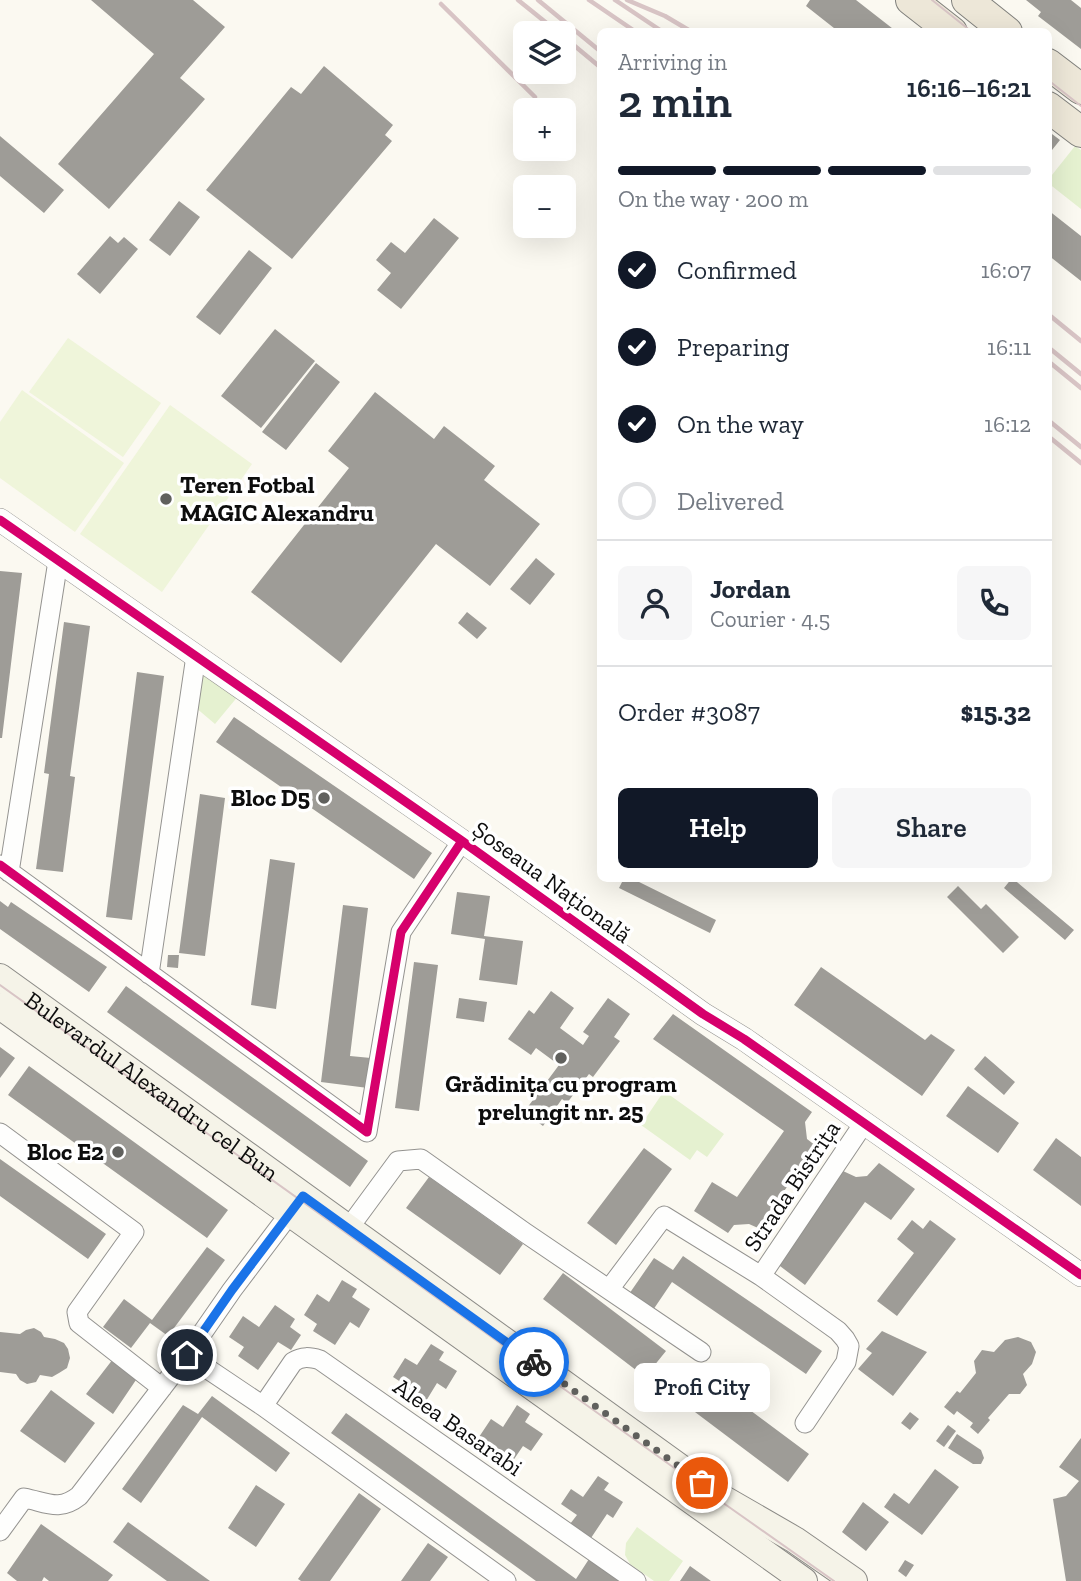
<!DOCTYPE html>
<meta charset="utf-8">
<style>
:root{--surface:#fff;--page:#f6f6f7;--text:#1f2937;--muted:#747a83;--line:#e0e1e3;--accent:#111827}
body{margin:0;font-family:"Zilla Slab",serif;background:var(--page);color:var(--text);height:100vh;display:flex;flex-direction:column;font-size:26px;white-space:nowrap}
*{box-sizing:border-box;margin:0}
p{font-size:23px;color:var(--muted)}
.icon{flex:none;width:38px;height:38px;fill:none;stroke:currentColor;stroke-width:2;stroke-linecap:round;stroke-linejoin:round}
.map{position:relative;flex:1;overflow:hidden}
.drawer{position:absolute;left:597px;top:28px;width:455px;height:854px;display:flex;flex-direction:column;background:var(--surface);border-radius:10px;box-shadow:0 7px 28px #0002}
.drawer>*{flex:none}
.buttons{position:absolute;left:513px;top:21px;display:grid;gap:14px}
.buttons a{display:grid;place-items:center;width:63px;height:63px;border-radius:10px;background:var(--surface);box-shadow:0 7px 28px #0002;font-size:35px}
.pin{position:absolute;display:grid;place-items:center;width:60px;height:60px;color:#fff;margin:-30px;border:4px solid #fff;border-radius:50%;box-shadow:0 2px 7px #0007}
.courier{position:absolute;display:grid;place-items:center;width:70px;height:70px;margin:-35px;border:5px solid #1a73e8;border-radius:50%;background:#fff;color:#222;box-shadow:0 2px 9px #0007}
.bubble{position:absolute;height:49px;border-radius:10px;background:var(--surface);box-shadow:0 7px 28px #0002;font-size:23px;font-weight:600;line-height:49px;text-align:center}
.overview em{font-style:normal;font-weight:600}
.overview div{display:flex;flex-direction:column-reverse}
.overview{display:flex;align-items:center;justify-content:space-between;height:119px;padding:0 21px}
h1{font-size:46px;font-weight:600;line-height:52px}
.bar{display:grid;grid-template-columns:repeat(4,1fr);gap:10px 7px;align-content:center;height:84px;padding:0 21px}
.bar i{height:9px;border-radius:5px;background:var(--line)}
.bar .active{background:var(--accent)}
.bar p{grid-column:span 4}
.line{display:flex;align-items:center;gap:18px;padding:0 21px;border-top:2px solid var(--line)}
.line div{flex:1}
.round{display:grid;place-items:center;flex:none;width:74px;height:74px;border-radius:10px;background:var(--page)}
ol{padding:0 21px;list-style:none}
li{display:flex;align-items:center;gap:21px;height:77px}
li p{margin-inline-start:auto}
li .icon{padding:7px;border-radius:50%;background:var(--accent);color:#fff;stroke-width:4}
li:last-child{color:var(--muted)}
li i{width:38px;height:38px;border:4px solid var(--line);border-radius:50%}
.action{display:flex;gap:14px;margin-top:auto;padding:14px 21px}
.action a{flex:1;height:80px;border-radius:10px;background:var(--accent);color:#fff;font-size:28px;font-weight:600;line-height:80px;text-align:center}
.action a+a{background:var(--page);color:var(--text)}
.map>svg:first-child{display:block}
</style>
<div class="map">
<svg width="1081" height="1581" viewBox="0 0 1081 1581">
<rect width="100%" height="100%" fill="#fbf9f1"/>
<!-- green -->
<path fill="#e5f1d0" d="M1075 146 1081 150V209L1048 183V180Z
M212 673 239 695 215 724 195 707 199 675Z
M664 1091 724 1134 707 1157 697 1150 690 1160 641 1125Z
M637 1527 683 1561 669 1581H654L630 1564 625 1555 626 1543Z"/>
<!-- pitch -->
<path fill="#eff5da" d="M68 338 161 403 123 457 29 392Z
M22 390 124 463 75 532 0 478V422Z
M170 405 252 464 162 592 80 534Z"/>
<!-- building -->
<path fill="#9e9c97" d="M91 0H193L225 27 180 78 205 99 109 209 58 164 154 54Z
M810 0H856L897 32H839L806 6Z
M1026 0H1071L1081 8V49L1038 16 1041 12Z
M324 66 393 125 385 135 392 141 292 259 206 190 291 87 301 94Z
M1048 131 1060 140 1048 155Z
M0 136 64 190 44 213 0 176Z
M179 201 200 217 170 256 149 240Z
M1048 210 1081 236V281L1048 255Z
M434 218 459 238 401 309 377 290 391 273 376 260 391 242 405 253Z
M110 236 118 243 124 237 138 249 100 294 77 274Z
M249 250 272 268 220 335 196 317Z
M275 329 315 361 261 428 221 396Z
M316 363 340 382 286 450 262 432Z
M375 392 434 439 444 426 495 466 484 480 540 524 490 586 436 544 341 663 251 592 349 468 328 451Z
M536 558 555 574 530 605 510 589Z
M0 571 22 573 2 738H0Z
M467 612 487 628 477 639 458 623Z
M64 622 90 626 70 776 75 777 63 872 36 869 49 774 44 773Z
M137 672 164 676 132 920 106 917Z
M234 717 432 853 414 879 216 742Z
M200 794 225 798 205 956 179 953Z
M270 859 295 863 276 1009 251 1005Z
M624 878H631L716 920 710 933 619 888Z
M1012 878 1074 930 1065 940 1004 888Z
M958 886 981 909 986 904 1019 937 1003 953 947 897Z
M457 892 490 896 484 936 523 941 517 985 479 980 485 939 451 934Z
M0 901 8 907 11 902 107 967 89 992 0 929Z
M343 905 368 908 350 1056 371 1058 368 1088 321 1082Z
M168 955H179L178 968 167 967Z
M414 962 438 965 419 1111 395 1108Z
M821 967 925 1040 931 1034 955 1050 922 1096 794 1005Z
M126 986 368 1161 350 1187 107 1012Z
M551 991 574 1008 560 1028 583 1045 589 1036 583 1032 608 998 630 1014 614 1037 620 1041 593 1077 589 1074 567 1103 562 1099 543 1126 524 1112 559 1065 536 1048 531 1055 508 1039 529 1010 534 1014Z
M459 998 487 1002 484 1022 456 1018Z
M673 1014 812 1112 805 1122 807 1139 816 1146 758 1228 749 1224 734 1225 728 1233 694 1211 712 1182 737 1197 784 1131 653 1039Z
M0 1047 15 1058 0 1078Z
M985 1056 1015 1082 1004 1095 974 1069Z
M29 1066 228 1210 207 1238 8 1095Z
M968 1086 1019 1123 998 1153 946 1116Z
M1056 1138 1081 1157V1206L1033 1170Z
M644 1148 672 1169 616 1245 587 1223Z
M0 1159 106 1234 88 1259 0 1196Z
M879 1163 915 1189 891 1220 865 1202 805 1285 776 1263 843 1171 856 1177 867 1176Z
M429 1177 523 1244 500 1275 406 1208Z
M912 1220 923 1229 930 1220 956 1239 897 1316 877 1301 914 1253 897 1239Z
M207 1247 225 1260 168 1336 150 1323 131 1348 103 1327 124 1299 152 1320Z
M683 1256 822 1351 806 1374 672 1282 651 1313 627 1297 654 1258 673 1270Z
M563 1273 666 1351 645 1377 543 1299Z
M342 1280 357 1289 352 1297 370 1309 359 1328 350 1322 335 1345 313 1331 317 1324 304 1315 317 1294 329 1302Z
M275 1305 295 1319 290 1327 301 1335 291 1350 278 1342 258 1370 238 1356 244 1347 229 1337 243 1316 259 1327Z
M34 1328 41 1332 44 1337 55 1339 64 1343 68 1349 70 1358 67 1368 59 1373 52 1377 40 1375 36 1382 27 1384 20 1380 16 1374 0 1372V1332L20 1334 26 1330Z
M882 1331 927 1352 893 1396 858 1369 872 1353 866 1349Z
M1018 1337 1031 1342 1036 1352 1032 1364 1023 1374 1027 1385 1020 1394H1009L988 1418 990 1420 978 1434 970 1427 973 1423 957 1411 954 1415 944 1407 957 1391 960 1393 976 1373 974 1361 982 1350 994 1352 1005 1340Z
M431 1344 444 1352 439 1360 457 1371 446 1389 437 1383 423 1406 403 1393 407 1386 393 1377 405 1358 417 1365Z
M113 1359 138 1377 113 1414 86 1394Z
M708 1379 809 1454 788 1482 687 1406Z
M51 1390 95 1423 65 1463 20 1431Z
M212 1396 290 1453 276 1472 202 1417 141 1503 122 1489 183 1405 198 1414Z
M517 1405 530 1414 525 1422 543 1434 531 1451 523 1446 508 1468 490 1456 496 1448 479 1437 491 1419 503 1427Z
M910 1412 919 1419 910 1430 901 1423Z
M346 1413 576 1579 589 1559 621 1581H536L331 1433Z
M948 1425 956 1431 944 1447 936 1441Z
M957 1434 981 1450 984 1458 981 1464H973L948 1448Z
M1081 1438V1581H1066L1053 1499 1066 1496 1079 1481 1059 1467Z
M935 1469 959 1487 922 1535 884 1507 894 1493 909 1504Z
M598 1476 609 1483 604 1490 623 1502 613 1518 607 1514 591 1538 570 1524 577 1515 561 1504 571 1489 583 1497Z
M256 1485 285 1504 256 1547 228 1528Z
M359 1493 381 1509 330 1581H301L298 1579Z
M863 1502 889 1522 866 1551 842 1532Z
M128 1522 210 1581H167L113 1542Z
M41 1524 113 1575 108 1581H49L44 1577 42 1581H17L7 1573Z
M428 1543 448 1557 430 1581H401Z
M905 1560 914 1565 906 1577 898 1571Z
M690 1566 711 1581H680Z"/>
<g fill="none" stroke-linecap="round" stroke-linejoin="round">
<defs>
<path id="minor" d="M0 865 367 1132 401 932 462 841
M9 872 58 561
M149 974 196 656
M0 1133 134 1232 77 1312 79 1323 162 1388
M348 1229 398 1161 421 1159 524 1232 701 1352
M761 1276 864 1123
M610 1288 664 1216 761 1276 838 1331 845 1339 849 1346 846 1362 805 1423
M187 1355 263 1406 506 1581
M263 1406 293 1362C302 1356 310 1357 320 1360L636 1581
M0 1531 24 1498C46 1502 59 1512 79 1496L187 1355 232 1290 297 1204"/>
<path id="tertiary" d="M0 520 462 841 703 1014 744 1039 1081 1275"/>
<g id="secondary">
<path id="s1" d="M0 977 724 1499 795 1540 854 1581"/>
<path d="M0 1006 804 1581"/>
</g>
<path id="primary" d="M911 0 952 32
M967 0 1007 32
M1048 64 1081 89
M1048 107 1081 132"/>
</defs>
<!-- minor casing -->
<use href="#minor" stroke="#949390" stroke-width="21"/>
<!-- tertiary casing -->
<use href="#tertiary" stroke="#949390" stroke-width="24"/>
<!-- secondary casing -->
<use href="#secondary" stroke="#8b8a86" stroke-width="28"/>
<!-- primary casing -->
<use href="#primary" stroke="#81817d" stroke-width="32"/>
<!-- minor -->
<use href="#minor" stroke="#fefefd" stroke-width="19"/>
<!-- tertiary -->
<use href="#tertiary" stroke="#fefefd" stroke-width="23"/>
<!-- secondary -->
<use href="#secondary" stroke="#f5f3e8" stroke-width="26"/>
<!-- primary -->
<use href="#primary" stroke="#ede7d8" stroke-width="30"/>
<!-- tram -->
<path stroke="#d8c4c5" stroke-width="2" d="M932 0 972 32
M1048 80 1081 106
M0 985 719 1500 834 1581"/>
<!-- rail -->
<path stroke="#d8c4c5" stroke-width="4.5" d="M518 0 559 33
M538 0 600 51
M589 0 636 32
M615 0 663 32
M627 0 665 16 692 32
M441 4 535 97
M564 37 600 67
M1048 314 1081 341
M1048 347 1081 374
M1048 361 1081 388
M1048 420 1081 447
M1048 436 1081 463"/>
<defs>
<path id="cycleway" d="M0 520 462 841 703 1014 744 1039 1081 1275
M0 865 367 1132 401 932 462 841"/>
</defs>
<!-- cycleway casing -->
<use href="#cycleway" stroke="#fff" stroke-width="13"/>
<!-- cycleway -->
<use href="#cycleway" stroke="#d6006c" stroke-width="9"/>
</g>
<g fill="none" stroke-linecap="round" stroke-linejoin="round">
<!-- done -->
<path stroke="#60605d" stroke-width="7" stroke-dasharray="0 12.6" d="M534 1362 702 1483"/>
<!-- route -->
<path stroke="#1a73e8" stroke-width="9" d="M187 1355 232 1290 303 1196 534 1362"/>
</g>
<!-- markers -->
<g fill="#60605d" stroke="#fff" stroke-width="2.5">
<circle cx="166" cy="499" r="7"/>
<circle cx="324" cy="798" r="7"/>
<circle cx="561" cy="1058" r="7"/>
<circle cx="118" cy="1152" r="7"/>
</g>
<g text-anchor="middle" stroke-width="7" stroke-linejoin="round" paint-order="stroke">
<!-- poi labels -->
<g font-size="24" font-weight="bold" fill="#0d0d0d" stroke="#fff" text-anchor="end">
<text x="180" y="493" text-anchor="start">Teren Fotbal<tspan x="180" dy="28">MAGIC Alexandru</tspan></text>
<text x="310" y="806">Bloc D5</text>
<text x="561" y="1092" text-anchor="middle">Grădinița cu program<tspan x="561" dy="28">prelungit nr. 25</tspan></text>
<text x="104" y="1160">Bloc E2</text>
</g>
<!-- street labels -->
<g font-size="24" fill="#0d0d0d" stroke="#fff">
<text transform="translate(552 882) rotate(36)" y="8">Șoseaua Națională</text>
<text dy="8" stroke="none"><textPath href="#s1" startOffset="187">Bulevardul Alexandru cel Bun</textPath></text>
<text transform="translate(792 1186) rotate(-56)" y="8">Strada Bistrița</text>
<text transform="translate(458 1427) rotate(35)" y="8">Aleea Basarabi</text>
</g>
</g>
</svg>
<div class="buttons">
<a><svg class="icon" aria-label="layers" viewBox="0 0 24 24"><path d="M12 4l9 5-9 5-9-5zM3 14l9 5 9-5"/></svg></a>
<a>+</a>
<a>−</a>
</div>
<div class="pin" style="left:702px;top:1483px;background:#ea580c"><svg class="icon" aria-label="bag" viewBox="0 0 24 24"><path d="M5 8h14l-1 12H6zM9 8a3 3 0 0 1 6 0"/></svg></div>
<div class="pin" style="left:187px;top:1355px;background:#1f2937"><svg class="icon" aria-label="home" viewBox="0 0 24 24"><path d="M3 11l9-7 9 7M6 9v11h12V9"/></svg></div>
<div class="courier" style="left:534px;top:1362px"><svg class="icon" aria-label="bike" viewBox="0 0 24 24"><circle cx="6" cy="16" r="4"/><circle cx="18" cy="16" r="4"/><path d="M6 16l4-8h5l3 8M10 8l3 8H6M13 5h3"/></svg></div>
<div class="bubble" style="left:634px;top:1363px;width:136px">Profi City</div>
<section class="drawer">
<div class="overview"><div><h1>2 min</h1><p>Arriving in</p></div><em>16:16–16:21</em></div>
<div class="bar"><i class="active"></i><i class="active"></i><i class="active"></i><i></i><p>On the way · 200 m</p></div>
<ol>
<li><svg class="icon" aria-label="check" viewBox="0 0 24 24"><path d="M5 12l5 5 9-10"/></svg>Confirmed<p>16:07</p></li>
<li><svg class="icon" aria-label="check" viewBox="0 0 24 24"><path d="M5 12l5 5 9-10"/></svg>Preparing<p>16:11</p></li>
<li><svg class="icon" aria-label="check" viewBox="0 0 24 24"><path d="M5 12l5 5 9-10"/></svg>On the way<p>16:12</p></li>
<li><i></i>Delivered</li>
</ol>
<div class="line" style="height:126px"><a class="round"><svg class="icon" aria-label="person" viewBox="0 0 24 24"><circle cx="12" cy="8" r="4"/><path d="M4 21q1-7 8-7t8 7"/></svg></a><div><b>Jordan</b><p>Courier · 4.5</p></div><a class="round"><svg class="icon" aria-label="phone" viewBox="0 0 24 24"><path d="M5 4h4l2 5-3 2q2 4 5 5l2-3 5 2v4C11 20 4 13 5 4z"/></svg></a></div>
<div class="line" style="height:91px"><div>Order #3087</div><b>$15.32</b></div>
<div class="action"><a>Help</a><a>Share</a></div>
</section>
</div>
